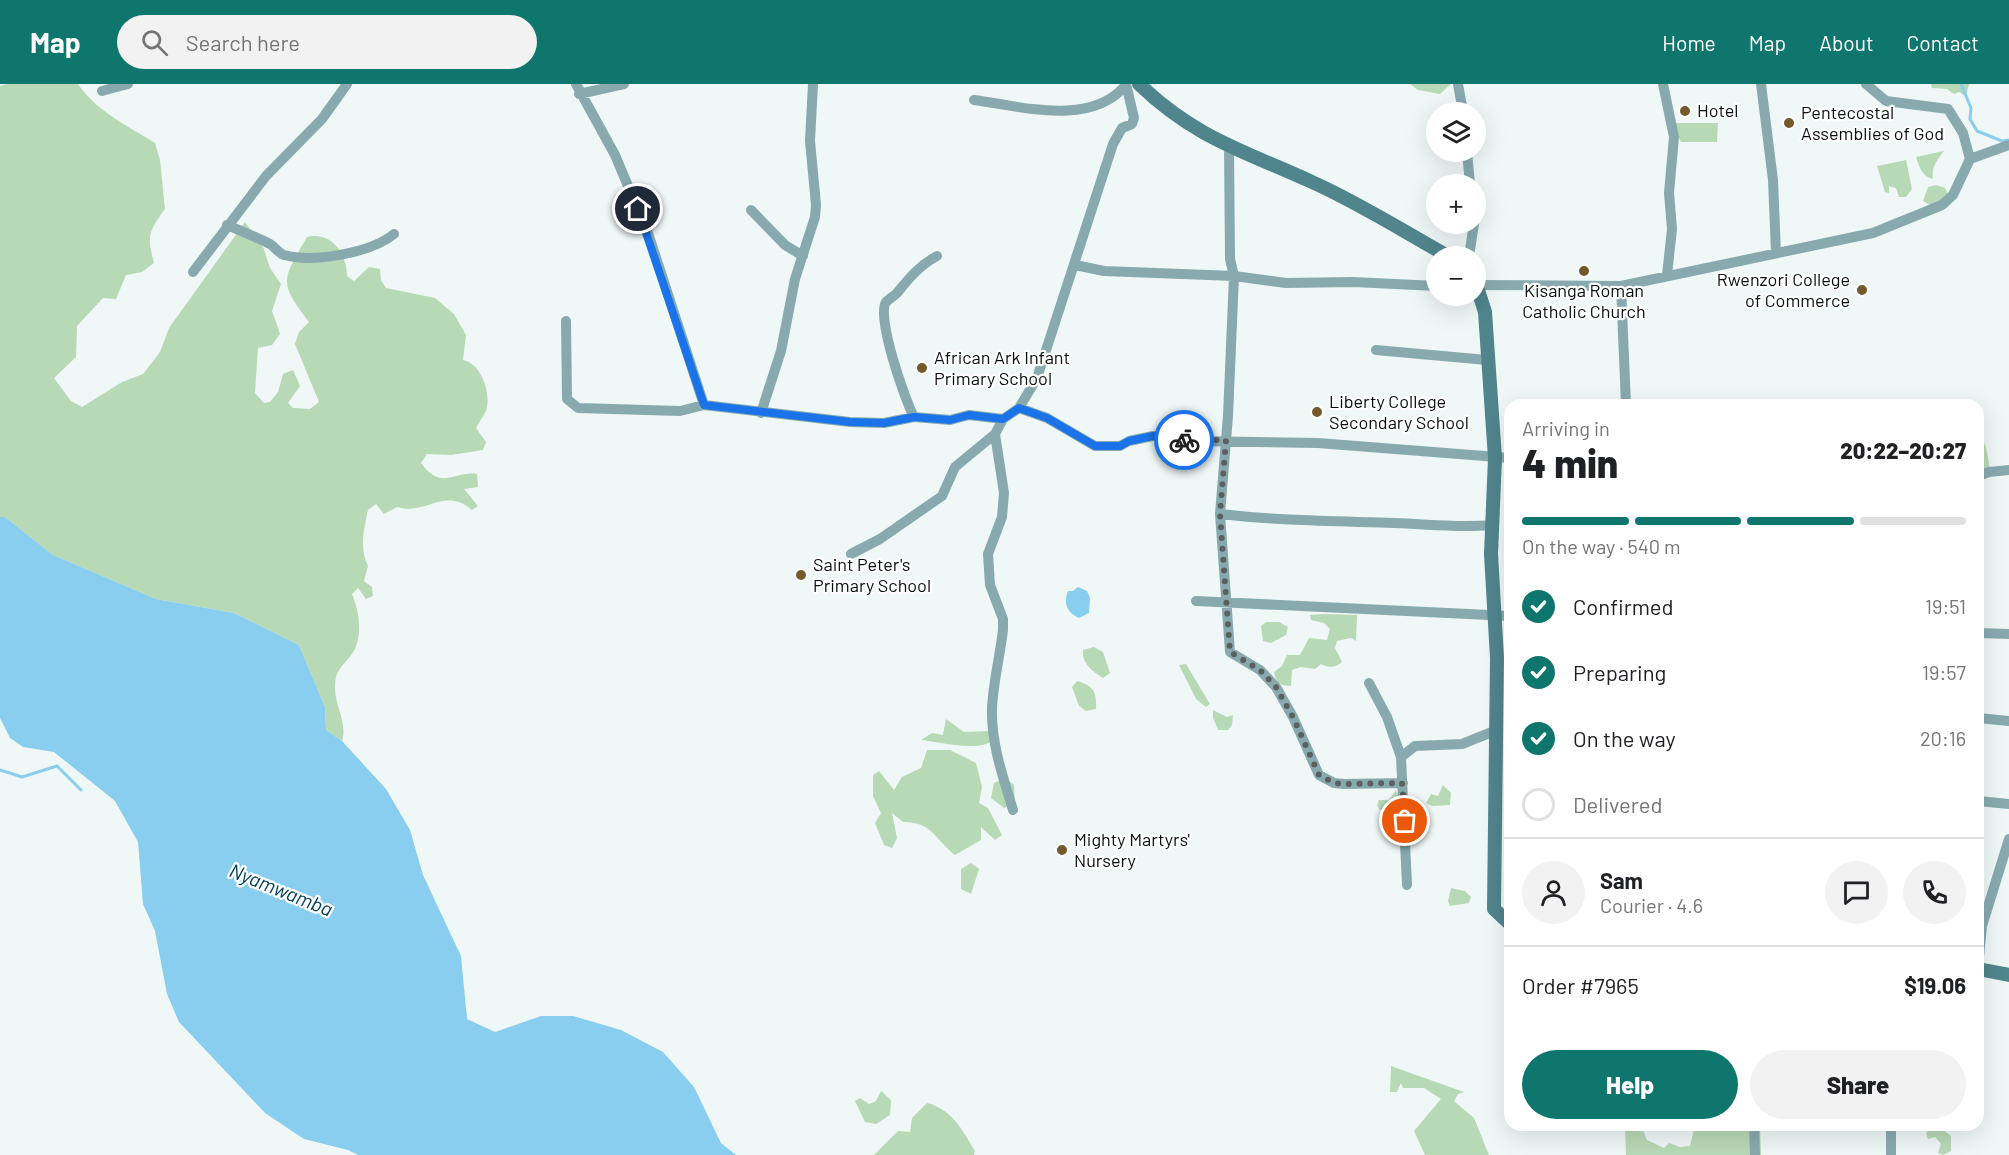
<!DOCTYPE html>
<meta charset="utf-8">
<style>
:root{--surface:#fff;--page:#f2f2f2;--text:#202124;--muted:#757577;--line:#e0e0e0;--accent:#0f766e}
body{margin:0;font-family:Barlow,sans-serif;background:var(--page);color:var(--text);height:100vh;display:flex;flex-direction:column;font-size:22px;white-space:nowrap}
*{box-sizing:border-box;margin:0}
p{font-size:20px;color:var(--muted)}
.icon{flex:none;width:33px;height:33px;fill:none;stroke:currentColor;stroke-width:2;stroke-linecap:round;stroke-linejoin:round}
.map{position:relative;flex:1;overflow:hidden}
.details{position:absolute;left:1504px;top:315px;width:480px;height:732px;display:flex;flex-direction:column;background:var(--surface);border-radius:18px;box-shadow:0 6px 24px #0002}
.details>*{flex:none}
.buttons{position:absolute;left:1426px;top:18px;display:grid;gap:12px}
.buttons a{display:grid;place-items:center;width:60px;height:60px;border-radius:50%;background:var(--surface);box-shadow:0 6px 24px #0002;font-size:30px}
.pin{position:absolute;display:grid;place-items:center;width:51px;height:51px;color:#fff;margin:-26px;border:3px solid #fff;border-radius:50%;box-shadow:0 2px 6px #0007}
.courier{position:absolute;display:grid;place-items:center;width:60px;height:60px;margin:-30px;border:4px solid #1a73e8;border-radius:50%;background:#fff;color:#222;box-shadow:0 2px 8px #0007}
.overview em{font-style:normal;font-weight:800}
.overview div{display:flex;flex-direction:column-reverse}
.overview{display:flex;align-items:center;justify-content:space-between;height:102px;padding:0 18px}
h1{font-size:39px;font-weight:800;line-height:45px}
.bar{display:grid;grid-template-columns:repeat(4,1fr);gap:9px 6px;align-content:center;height:72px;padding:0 18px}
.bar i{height:8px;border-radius:4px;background:var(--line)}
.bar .on{background:var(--accent)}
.bar p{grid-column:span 4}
.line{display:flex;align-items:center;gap:15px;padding:0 18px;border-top:2px solid var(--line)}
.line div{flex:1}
.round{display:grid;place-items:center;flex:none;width:63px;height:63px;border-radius:32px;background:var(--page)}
ol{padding:0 18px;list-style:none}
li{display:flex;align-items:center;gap:18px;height:66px}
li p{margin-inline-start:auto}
li .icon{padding:6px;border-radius:50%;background:var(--accent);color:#fff;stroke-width:4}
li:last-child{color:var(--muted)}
li i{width:33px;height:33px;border:3px solid var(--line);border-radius:50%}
.button{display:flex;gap:12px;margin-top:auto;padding:12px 18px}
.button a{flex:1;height:69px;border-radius:36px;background:var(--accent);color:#fff;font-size:24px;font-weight:800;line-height:69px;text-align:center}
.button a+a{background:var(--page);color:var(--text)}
header{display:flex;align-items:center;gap:36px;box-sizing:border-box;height:84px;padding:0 30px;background:var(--accent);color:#fff}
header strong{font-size:28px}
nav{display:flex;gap:33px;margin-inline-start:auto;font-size:21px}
.search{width:420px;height:54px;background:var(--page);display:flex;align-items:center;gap:15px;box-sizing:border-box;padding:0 21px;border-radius:33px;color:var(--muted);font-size:22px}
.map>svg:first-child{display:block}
</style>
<header>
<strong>Map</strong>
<div class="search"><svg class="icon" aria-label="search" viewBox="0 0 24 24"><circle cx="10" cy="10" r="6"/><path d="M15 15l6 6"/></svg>Search here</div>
<nav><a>Home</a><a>Map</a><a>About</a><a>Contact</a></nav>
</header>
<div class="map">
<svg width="2009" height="1071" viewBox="0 0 2009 1071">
<rect width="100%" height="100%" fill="#eff8f7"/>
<!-- green -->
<path fill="#b8d9b6" d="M7 0H78C96 27 128 42 155 59L160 76 165 125C148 148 147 152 154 179L142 188 126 191 116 215 103 214 77 242 76 273 54 294 71 317 82 323 122 298 143 290 160 268 169 244 245 138 264 165 270 184 281 200 272 227 280 250 272 261 258 264 255 309 264 319 270 318 278 308 283 290 293 286 300 302 288 319 293 324 310 325 319 318 295 260 299 248 309 238C278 197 282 197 307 153 332 147 347 170 347 192L354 197 369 183 380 185 381 196 386 204 435 214 454 230 466 251 463 276C481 279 492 310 486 327 483 333 479 338 476 344L486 358 483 366 451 371 427 370 421 379C442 408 454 386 477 390L478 403 464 405 478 422 472 426C445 402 425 432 397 423L384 430 376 420 368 426C364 446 359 463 368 482L364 497 372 503 373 512 366 515 358 504 352 510C360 529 364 557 349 574 341 583 335 588 335 602 334 621 348 638 342 657L326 646 325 623 299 561 234 529 156 515 53 471 5 433H0V2Z
M1410 0H1451L1440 10 1418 6Z
M1931 0H1969L1966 12 1959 8 1954 10 1947 5 1932 4Z
M1671 39H1718L1717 58H1681Z
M1944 67C1937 76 1931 83 1933 95 1922 93 1919 82 1916 73Z
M1906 76 1912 105 1906 113H1899L1896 104 1889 102V109L1885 108 1877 82Z
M1936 101 1945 104 1950 114 1938 125 1923 117 1928 103Z
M1978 346 1986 363 1990 385 1978 387Z
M1323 530 1357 531 1356 557 1351 554 1337 557 1335 564 1342 578C1335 584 1329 584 1321 580L1315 585 1301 583 1292 586 1291 602C1280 602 1276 598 1274 588L1282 582 1287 571H1300L1309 554 1327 556 1330 545 1324 539 1311 536 1310 531Z
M1266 538H1279L1288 543 1286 551 1271 559 1263 557 1261 542Z
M1094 563 1103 568 1110 589 1103 594C1093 588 1081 579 1083 566Z
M1186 580 1210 620 1206 623 1196 615 1179 581Z
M1077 597C1094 602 1097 608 1096 625L1086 627 1079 622 1072 603Z
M1213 626 1227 633 1233 631 1232 641 1228 646H1218L1213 634Z
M946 635 964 648 989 647 994 655C982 669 940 658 921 656L932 649 943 651Z
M927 666H950L976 679 982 703 979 719 988 724 1002 751 995 756 981 743V756L955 771C934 755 933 738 903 738L892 729 897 754 892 764 884 761 875 739 881 729 873 712V691L879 687 894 706 902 693 921 684Z
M1005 694 1014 701 1015 719 1004 724 991 714 994 699Z
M1443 701 1451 709 1450 721 1432 722 1426 719 1431 710 1438 712Z
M1396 706 1401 721 1398 728 1380 726 1377 721 1379 716H1389Z
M971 779 979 785 971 810 961 805V785Z
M1451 804 1465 807 1471 813 1469 819 1450 822 1448 817Z
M1391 982 1464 1008 1458 1010 1454 1017 1474 1034 1489 1071H1425L1414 1047 1441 1015 1424 1004H1403L1401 999 1397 1008H1390Z
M881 1007 891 1016 890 1031 876 1040 865 1038 855 1017 860 1014 869 1020 876 1017Z
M927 1019C952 1025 963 1047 975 1067L974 1071H874L898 1047 910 1048 912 1034Z
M1695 1041H1760L1761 1071H1626L1625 1044 1643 1046 1647 1056 1664 1064 1669 1059 1680 1063 1690 1062Z
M1934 1041H1946L1945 1047 1951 1052V1067L1943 1071 1938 1069 1941 1060 1935 1053 1928 1055 1926 1049Z"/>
<!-- water -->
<path fill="#89ceef" d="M0 433H5L53 471 156 515 234 529 299 561 325 623 326 646 342 657 386 705 410 746 423 791 461 872 467 935 495 948 541 932H573L621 946 663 968 694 1003 721 1059 736 1071H358L348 1066 304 1055 265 1029 179 938 167 910 155 847 143 820 138 758 115 717 54 668 23 663 10 654 0 634Z
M1078 503 1087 507 1090 514 1089 529 1079 534C1067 528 1063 520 1068 507H1073Z"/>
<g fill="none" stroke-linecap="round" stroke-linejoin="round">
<!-- stream -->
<path stroke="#89ceef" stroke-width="3" d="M1961 0 1971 24 1970 35 1977 47 2002 57 2009 56
M0 686 22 693 57 682 81 706"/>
<!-- street -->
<path stroke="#88aaaf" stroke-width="10" d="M576 0 615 71 649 152 704 321
M1458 0 1463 28
M1663 0 1674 53 1669 109 1672 145 1667 191
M1761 0 1773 96 1776 169
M1866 0 1886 17 1948 25 1963 49 1970 75
M102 7 128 0
M579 10 624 0
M974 16C1020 22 1090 43 1125 2
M1229 63 1230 175 1234 192 1228 332 1220 430 1230 568 1260 586 1276 603 1293 633 1319 691 1334 699 1344 700 1403 699
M1467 68 1470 100
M751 126 785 161 803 172
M227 141C241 147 256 153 270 160 275 163 278 169 284 171 313 179 371 169 394 150
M1469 172 1474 140
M1075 181 1104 187 1234 192 1286 199 1353 198 1437 202
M193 188 266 92 322 35 347 0
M1476 201 1621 202 1873 149 1942 121 1953 111 1970 75 2009 61
M1621 202 1626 321
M566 237 567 315 578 324 680 327 704 321 850 338 884 339 914 333 950 336 969 331 1003 335 1019 324 1037 294 1113 60 1122 44 1132 40 1134 34 1126 0
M1376 266 1487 276
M1019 324 1047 334 1095 362H1120L1129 357 1153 352 1195 357 1318 359 1510 374
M761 329 781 267 795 195 815 133 816 121 810 57 813 0
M914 333C905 316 876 233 886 218 889 215 894 212 897 209 910 193 919 182 937 172
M1003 335 995 350 1004 409 1002 433 988 470 990 501 1003 535V546C1000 572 993 599 992 625 991 659 1003 693 1013 726
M1978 392 1989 388 2009 386
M1220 430C1281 437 1334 437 1395 439 1427 440 1458 444 1491 441
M851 470 880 455 942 412 955 383 995 350
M1196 517 1510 532
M1978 549 2009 550
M1369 599 1387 633 1401 673 1407 801
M1978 634 2009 637
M1401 673 1415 662 1462 660 1497 646
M1978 717 2009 720
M1978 883 1982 842 2009 755
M1754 1041 1755 1071
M1891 1041V1071"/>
<!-- secondary -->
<path stroke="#51858d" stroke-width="14" d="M1139 0C1195 54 1244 67 1312 98 1359 119 1403 147 1448 172
M1476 200 1485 228 1495 374 1491 470 1497 574 1494 825 1510 840
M1978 885 2009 891"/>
</g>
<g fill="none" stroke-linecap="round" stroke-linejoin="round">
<!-- done -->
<path stroke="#5a5f5f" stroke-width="6" stroke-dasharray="0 10.8" d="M1184 356H1226L1220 430 1230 568 1260 586 1276 603 1293 633 1319 691 1334 699 1344 700 1402 699 1405 737"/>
<!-- route -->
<path stroke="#1a73e8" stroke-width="8" d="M638 125 704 321 850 338 884 339 914 333 950 336 969 331 1003 335 1019 324 1047 334 1095 362H1120L1129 357 1153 352 1184 356"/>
</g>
<!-- markers -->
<g fill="#74592b" stroke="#fff" stroke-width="2">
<circle cx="1685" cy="27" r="6"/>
<circle cx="1789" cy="39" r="6"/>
<circle cx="1584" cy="187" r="6"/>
<circle cx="1862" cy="206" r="6"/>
<circle cx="922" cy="284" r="6"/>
<circle cx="1317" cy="328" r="6"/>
<circle cx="801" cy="491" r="6"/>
<circle cx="1062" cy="766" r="6"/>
</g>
<g text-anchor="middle" stroke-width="4.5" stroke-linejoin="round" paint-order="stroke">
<!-- poi labels -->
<g font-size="18" fill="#0a0d0d" stroke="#fff" text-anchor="start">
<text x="1697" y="33">Hotel</text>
<text x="1801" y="35">Pentecostal<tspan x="1801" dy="21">Assemblies of God</tspan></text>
<text x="1850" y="202" text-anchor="end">Rwenzori College<tspan x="1850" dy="21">of Commerce</tspan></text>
<text x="1584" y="213" text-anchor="middle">Kisanga Roman<tspan x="1584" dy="21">Catholic Church</tspan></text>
<text x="934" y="280">African Ark Infant<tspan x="934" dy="21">Primary School</tspan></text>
<text x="1329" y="324">Liberty College<tspan x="1329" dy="21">Secondary School</tspan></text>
<text x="813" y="487">Saint Peter's<tspan x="813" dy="21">Primary School</tspan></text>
<text x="1074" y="762">Mighty Martyrs'<tspan x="1074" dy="21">Nursery</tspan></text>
</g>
<!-- water labels -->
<g font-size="20" font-style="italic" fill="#034057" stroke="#fff">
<text transform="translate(281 806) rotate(22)" y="7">Nyamwamba</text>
</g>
</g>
</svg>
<div class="buttons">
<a><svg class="icon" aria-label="layers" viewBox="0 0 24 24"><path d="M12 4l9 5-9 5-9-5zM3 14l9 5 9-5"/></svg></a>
<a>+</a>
<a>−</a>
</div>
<div class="pin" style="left:1405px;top:737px;background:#ea580c"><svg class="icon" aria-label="bag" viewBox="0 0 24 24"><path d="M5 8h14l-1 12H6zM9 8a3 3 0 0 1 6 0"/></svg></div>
<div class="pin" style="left:638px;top:125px;background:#1f2937"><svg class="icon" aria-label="home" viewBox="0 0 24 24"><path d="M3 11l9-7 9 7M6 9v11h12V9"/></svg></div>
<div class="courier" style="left:1184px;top:356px"><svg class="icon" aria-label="bike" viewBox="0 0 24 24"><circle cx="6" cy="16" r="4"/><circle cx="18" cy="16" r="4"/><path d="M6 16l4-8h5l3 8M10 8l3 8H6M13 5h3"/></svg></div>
<section class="details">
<div class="overview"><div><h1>4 min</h1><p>Arriving in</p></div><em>20:22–20:27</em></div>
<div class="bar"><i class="on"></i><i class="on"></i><i class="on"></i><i></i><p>On the way · 540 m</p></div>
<ol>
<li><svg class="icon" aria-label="check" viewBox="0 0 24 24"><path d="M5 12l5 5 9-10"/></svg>Confirmed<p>19:51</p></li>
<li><svg class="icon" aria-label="check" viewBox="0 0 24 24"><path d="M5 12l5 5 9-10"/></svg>Preparing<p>19:57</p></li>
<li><svg class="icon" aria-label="check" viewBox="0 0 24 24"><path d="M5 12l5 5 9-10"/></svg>On the way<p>20:16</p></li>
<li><i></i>Delivered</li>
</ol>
<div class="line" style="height:108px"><a class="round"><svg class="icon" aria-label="person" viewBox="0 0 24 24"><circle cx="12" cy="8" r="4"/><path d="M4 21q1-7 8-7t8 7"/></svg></a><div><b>Sam</b><p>Courier · 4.6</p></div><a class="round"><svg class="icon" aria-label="chat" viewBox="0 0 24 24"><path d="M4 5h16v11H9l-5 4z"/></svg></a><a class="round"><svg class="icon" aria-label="phone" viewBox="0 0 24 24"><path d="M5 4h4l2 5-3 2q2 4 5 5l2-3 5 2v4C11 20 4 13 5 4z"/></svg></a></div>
<div class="line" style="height:78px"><div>Order #7965</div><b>$19.06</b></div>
<div class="button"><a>Help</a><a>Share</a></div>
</section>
</div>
